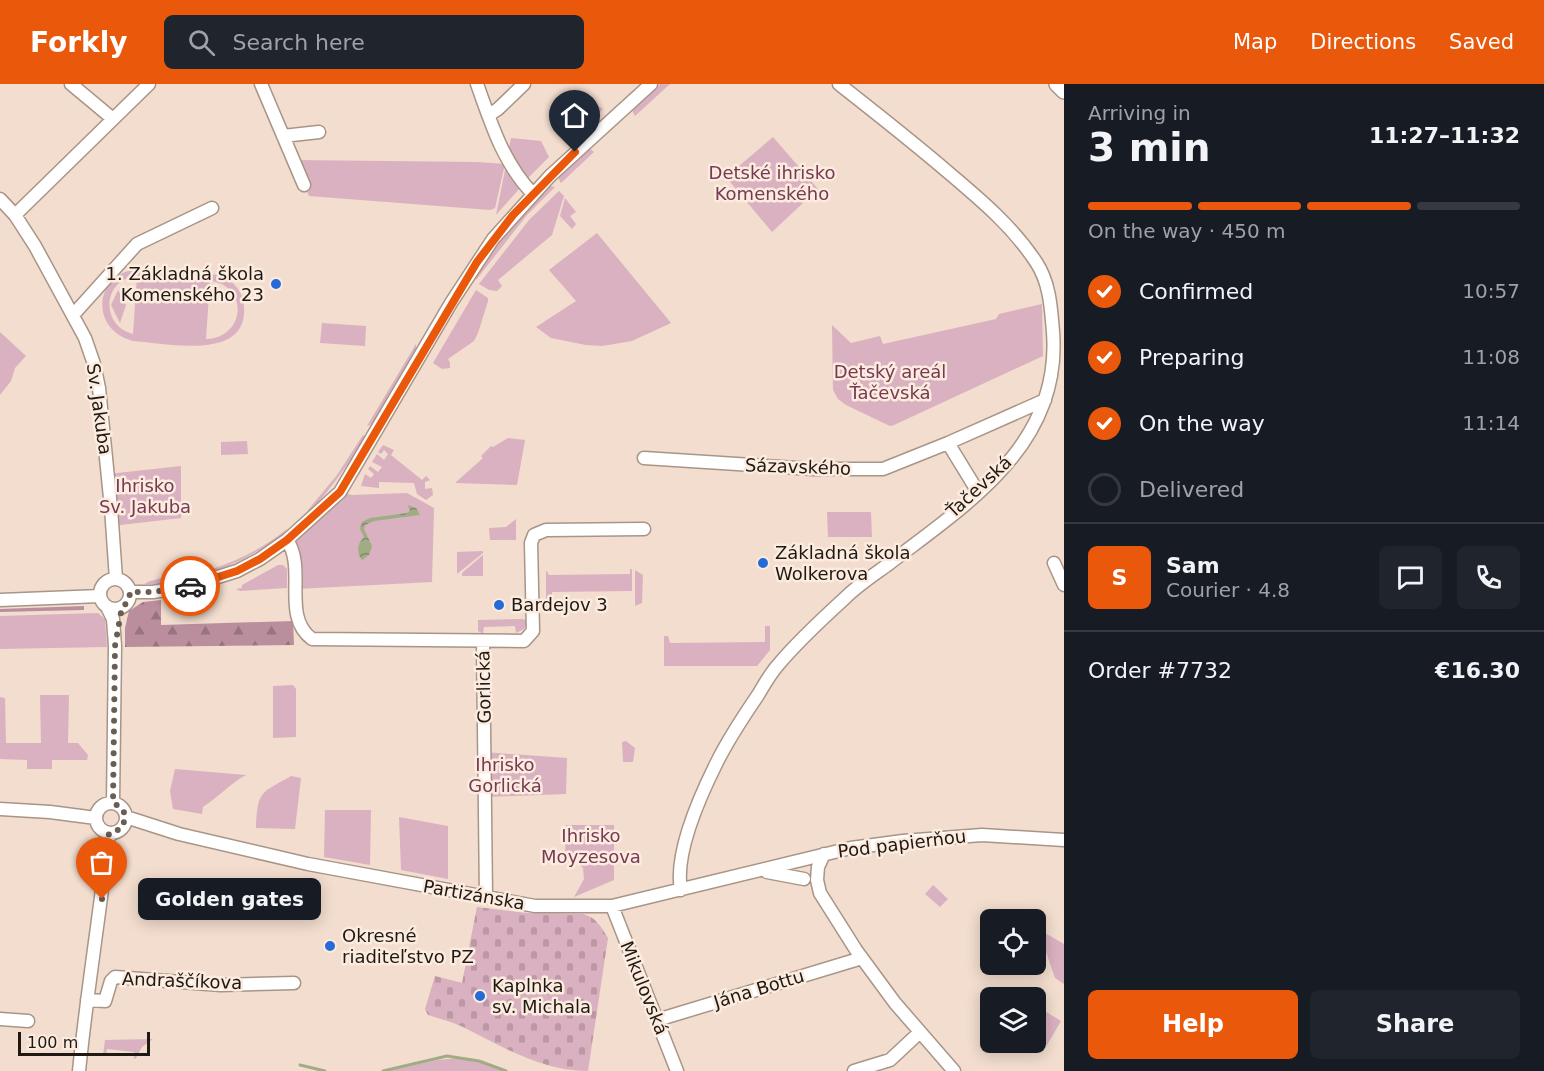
<!DOCTYPE html>
<meta charset="utf-8">
<style>
:root{--surface:#171b24;--page:#20242c;--text:#f1f3f6;--muted:#9ea1a6;--line:#363941;--accent:#ea580c}
body{margin:0;font-family:"DejaVu Sans",sans-serif;background:var(--page);color:var(--text);height:100vh;display:flex;flex-direction:column;font-size:22px;white-space:nowrap}
*{box-sizing:border-box;margin:0}
p{font-size:20px;color:var(--muted)}
.icon{flex:none;width:33px;height:33px;fill:none;stroke:currentColor;stroke-width:2;stroke-linecap:round;stroke-linejoin:round}
.map{position:relative;flex:1;overflow:hidden}
.drawer{display:flex;flex-direction:column;background:var(--surface);width:480px}
.drawer>*{flex:none}
.fabs{position:absolute;left:980px;top:825px;display:grid;gap:12px}
.fabs a{display:grid;place-items:center;width:66px;height:66px;border-radius:9px;background:var(--surface);box-shadow:0 3px 15px #0003;font-size:30px}
.scale{position:absolute;left:18px;bottom:15px;width:132px;box-sizing:border-box;padding-left:6px;border:3px solid #201913;border-top:0;font-size:16px;line-height:21px;white-space:nowrap;color:#201913;-webkit-text-stroke:4px #fcebdf;paint-order:stroke}
.pin{position:absolute;display:grid;place-items:center;width:51px;height:51px;color:#fff;margin:-62px -26px;border-radius:50% 50% 50% 0;rotate:-45deg;box-shadow:0 0 6px #0007}
.pin .icon{rotate:45deg}
.courier{position:absolute;display:grid;place-items:center;width:60px;height:60px;margin:-30px;border:4px solid #ea580c;border-radius:50%;background:#fff;color:#222;box-shadow:0 2px 8px #0007}
.bubble{position:absolute;height:42px;border-radius:9px;background:var(--surface);box-shadow:0 3px 15px #0003;font-size:20px;font-weight:800;line-height:42px;text-align:center}
.head em{font-style:normal;font-weight:800}
.head div{display:flex;flex-direction:column-reverse}
.head{display:flex;align-items:center;justify-content:space-between;height:102px;padding:0 24px}
h1{font-size:39px;font-weight:800;line-height:45px}
.bar{display:grid;grid-template-columns:repeat(4,1fr);gap:9px 6px;align-content:center;height:72px;padding:0 24px}
.bar i{height:8px;border-radius:4px;background:var(--line)}
.bar .on{background:var(--accent)}
.bar p{grid-column:span 4}
.line{display:flex;align-items:center;gap:15px;padding:0 24px;border-top:2px solid var(--line)}
.line div{flex:1}
.round{display:grid;place-items:center;flex:none;width:63px;height:63px;border-radius:9px;background:var(--page)}
ol{padding:0 24px;list-style:none}
li{display:flex;align-items:center;gap:18px;height:66px}
li p{margin-inline-start:auto}
li .icon{padding:6px;border-radius:50%;background:var(--accent);color:#fff;stroke-width:4}
li:last-child{color:var(--muted)}
li i{width:33px;height:33px;border:3px solid var(--line);border-radius:50%}
.primary-button{display:flex;gap:12px;margin-top:auto;padding:12px 24px}
.primary-button a{flex:1;height:69px;border-radius:9px;background:var(--accent);color:#fff;font-size:24px;font-weight:800;line-height:69px;text-align:center}
.primary-button a+a{background:var(--page);color:var(--text)}
header{display:flex;align-items:center;gap:36px;box-sizing:border-box;height:84px;padding:0 30px;background:var(--accent);color:#fff}
header strong{font-size:28px}
nav{display:flex;gap:33px;margin-inline-start:auto;font-size:21px}
.search{width:420px;height:54px;background:var(--page);display:flex;align-items:center;gap:15px;box-sizing:border-box;padding:0 21px;border-radius:9px;color:var(--muted);font-size:22px}
main{display:flex;flex:1;min-height:0}
.map>svg:first-child{display:block}
</style>
<header>
<strong>Forkly</strong>
<div class="search"><svg class="icon" aria-label="search" viewBox="0 0 24 24"><circle cx="10" cy="10" r="6"/><path d="M15 15l6 6"/></svg>Search here</div>
<nav><a>Map</a><a>Directions</a><a>Saved</a></nav>
</header>
<main>
<div class="map">
<svg width="1064" height="987" viewBox="0 0 1064 987">
<defs>
<pattern id="forest-firs" width="22" height="20" patternUnits="userSpaceOnUse" patternTransform="scale(1.5)"><rect width="22" height="20" fill="#bb8e9e"/><path d="M5 1l3.5 6h-7zM16 11l3.5 6h-7z" fill="#987380"/></pattern>
<pattern id="cemetery-stones" width="16" height="16" patternUnits="userSpaceOnUse" patternTransform="scale(1.5)"><rect width="16" height="16" fill="#dab1c0"/><path d="M2 7V4a2 2 0 0 1 4 0v3zM10 15v-3a2 2 0 0 1 4 0v3z" fill="#bb98a4"/></pattern>
<pattern id="water-waves" width="16" height="10" patternUnits="userSpaceOnUse" patternTransform="scale(1.5)"><rect width="16" height="10" fill="#a0ad84"/><path d="M0 5q4-4 8 0t8 0" fill="none" stroke="#828c6b"/></pattern>
</defs>
<rect width="100%" height="100%" fill="#f2ddce"/>
<!-- green -->
<path fill="#dab1c0" fill-rule="evenodd" d="M660 0H670L635 32 632 26Z
M574 9 603 25 569 55Z
M773 53 818 105 772 148 726 93Z
M511 54 541 57 549 73 527 95 508 70Z
M589 64 594 68 561 99 558 93 560 90Z
M294 76 478 78 505 80 495 124 490 126 309 112Z
M506 81 521 103 496 131Z
M549 102 555 103 527 131 476 196 475 192 510 144Z
M559 107 564 112 552 151 498 196 502 202 497 207 489 206 479 200 529 136Z
M565 114 576 128 570 132 576 140 572 145 560 132Z
M597 149 671 239 632 257 602 262 586 261 551 254 536 243 576 217 549 186Z
M137 185C159 187 207 185 225 194 236 199 244 211 244 223 248 278 166 259 133 257 90 246 93 191 137 185ZM137 192 133 250C100 242 102 195 137 192ZM210 197C249 201 246 254 206 255Z
M118 206 126 221 120 239 111 221Z
M476 206 488 214V217L478 249 474 257 448 275 450 279V284L442 285 433 279Z
M1042 220 1043 272 894 341 890 342 846 321 838 315 833 306 832 241 851 259 880 252 883 260 996 235 999 230Z
M322 239 366 242 365 262 320 259Z
M0 248 26 272 15 284 11 297 0 311Z
M416 260V268L372 340 367 342Z
M363 351 365 353C348 381 330 406 308 430V426L337 391Z
M508 354 525 356 517 401 455 399 483 374 481 372 491 362 493 363Z
M247 357 248 370 221 371V358Z
M383 361 394 366 391 371 422 396 426 392 430 396 425 398V405L432 404 433 411 426 416 417 410 414 399 379 398V404L361 402 365 390 371 394 374 390 368 385 370 382 378 388 382 383 372 378 377 370 384 376 388 370 384 366 381 370 378 368Z
M181 382V434L112 442 108 390Z
M340 408 352 411 407 409 434 424 432 498 296 505 287 456Z
M871 428 872 453H828L827 428Z
M516 435V456H490L489 444 506 443Z
M287 445C284 452 274 457 266 462 234 482 183 503 145 500 152 493 195 490 208 486 236 478 265 463 287 445Z
M483 467V469L457 490V468Z
M483 471V492H462V489Z
M278 481H283L287 485V504L240 507 236 505 242 504V501Z
M630 485H632V507L552 508V523H559V527L546 526V486L549 491 630 490Z
M635 486 643 491 642 519 635 522Z
M98 529 105 535 107 563 0 565V532Z
M522 535 526 536 527 540 524 545 516 549 515 542 484 543 483 550 478 547V536Z
M765 542H770V566L757 582H664V552H668L670 559 765 558Z
M293 601 296 605V653L273 654V602Z
M40 611H69L68 659H78L88 671 87 676H52V685H27V676L0 675V613L5 614 6 659H41Z
M626 657 635 664 633 678H623L622 658Z
M484 668 567 674 566 710 485 713Z
M175 685 246 691C229 700 219 713 203 723L202 730 173 725 170 707Z
M291 692 301 694 295 745 256 744C258 706 260 710 291 692Z
M325 726H371L370 781 324 773Z
M399 733 448 742V795L401 786Z
M566 741H614V796L574 813 584 795 583 784 575 776 565 775Z
M933 801 948 815 940 823 925 810Z
M1038 845 1064 860V900L1055 894Z
M1035 921 1061 937 1047 961 1035 953Z
M153 955 142 963 136 974 134 975V968L107 965 106 972H103L105 956Z
M458 974 479 978 504 987H388L437 976Z"/>
<!-- forest -->
<path fill="url(#forest-firs)" d="M161 516V541L293 537 294 561 125 563V544L129 527 143 518Z
M84 522V526L0 528V525Z"/>
<!-- cemetery -->
<path fill="url(#cemetery-stones)" d="M477 823 527 829 583 830C596 833 601 843 608 854L588 987C542 987 503 963 463 943 452 938 440 935 428 931L425 925 435 892 462 899Z"/>
<!-- water -->
<path fill="url(#water-waves)" d="M408 421 416 424 420 431 374 437 365 441 364 445 372 462 369 471 362 476C356 468 357 460 364 453L360 445 362 438 370 434 407 429 410 427Z"/>
<g fill="none" stroke-linecap="round" stroke-linejoin="round">
<!-- stream -->
<path stroke="#a0ad84" stroke-width="3" d="M300 981 325 987
M383 987 447 972 479 977 506 987"/>
<defs>
<path id="minor" d="M71 0 113 35
M261 0 304 101
M477 0C491 39 503 79 533 110
M489 31 498 25 524 0
M283 52 319 48
M0 115 15 131 35 162 85 254 94 280 99 304 111 424 116 495
M15 131 149 0
M73 231 137 160 212 124
M948 359 978 408
M644 374 813 385H883L948 359 1045 316
M287 456C307 485 281 532 312 555L524 557 533 547 531 459 534 451 546 446 644 445
M1054 479 1064 501
M100 510a15 15 0 1 1 30 0a15 15 0 1 1-30 0Z
M130 508H153L189 502 237 487 260 475 287 456 340 408 451 219 493 155 550 92 651 0
M0 516 100 512
M107 523 113 535 115 562 113 719
M483 557 486 813
M96 734a15 15 0 1 1 30 0a15 15 0 1 1-30 0Z
M0 725 50 728 96 734
M126 733 179 750 308 780 535 822H612L851 764 903 757 982 751 1064 756
M824 770 818 783 817 796 820 809 856 866 895 919 954 987
M767 788 804 795
M681 806C674 770 701 710 717 678 729 654 743 633 758 611 764 601 770 590 778 581 798 557 822 535 845 514 857 502 872 492 886 482 965 421 1062 362 1053 248 1051 224 1050 199 1036 178 1013 143 981 116 949 89 913 58 876 29 839 0
M612 822 677 987
M87 916 105 917 111 897 115 893 221 901 294 899
M0 935 28 937
M657 936 862 874
M79 987C87 907 100 829 109 749
M854 987 890 976 920 948"/>
<path id="major" d="M1057 0 1064 7"/>
</defs>
<!-- minor casing -->
<use href="#minor" stroke="#a89587" stroke-width="15"/>
<!-- major casing -->
<use href="#major" stroke="#a89587" stroke-width="18"/>
<!-- minor -->
<use href="#minor" stroke="#fff" stroke-width="12"/>
<!-- major -->
<use href="#major" stroke="#fff" stroke-width="15"/>
</g>
<g fill="none" stroke-linecap="round" stroke-linejoin="round">
<!-- done -->
<path stroke="#6a5e54" stroke-width="6" stroke-dasharray="0 10.8" d="M102 815 109 749 121 745 126 733 122 724 113 719 115 562 122 523 129 517 130 508H153L190 502"/>
<!-- route -->
<path stroke="#ea580c" stroke-width="8" d="M190 502 237 487 260 475 287 456 340 408 477 178 513 131 575 68"/>
</g>
<!-- markers -->
<g fill="#256ad6" stroke="#fcebdf" stroke-width="2">
<circle cx="276" cy="200" r="6"/>
<circle cx="763" cy="479" r="6"/>
<circle cx="499" cy="521" r="6"/>
<circle cx="330" cy="862" r="6"/>
<circle cx="480" cy="912" r="6"/>
</g>
<g text-anchor="middle" stroke-width="5" stroke-linejoin="round" paint-order="stroke">
<!-- park labels -->
<g font-size="18" fill="#763a53" stroke="#fcebdf">
<text x="772" y="95">Detské ihrisko<tspan x="772" dy="21">Komenského</tspan></text>
<text x="890" y="294">Detský areál<tspan x="890" dy="21">Ťačevská</tspan></text>
<text x="145" y="408">Ihrisko<tspan x="145" dy="21">Sv. Jakuba</tspan></text>
<text x="505" y="687">Ihrisko<tspan x="505" dy="21">Gorlická</tspan></text>
<text x="591" y="758">Ihrisko<tspan x="591" dy="21">Moyzesova</tspan></text>
</g>
<!-- poi labels -->
<g font-size="18" fill="#201913" stroke="#fcebdf" text-anchor="start">
<text x="264" y="196" text-anchor="end">1. Základná škola<tspan x="264" dy="21">Komenského 23</tspan></text>
<text x="775" y="475">Základná škola<tspan x="775" dy="21">Wolkerova</tspan></text>
<text x="511" y="527">Bardejov 3</text>
<text x="342" y="858">Okresné<tspan x="342" dy="21">riaditeľstvo PZ</tspan></text>
<text x="492" y="908">Kaplnka<tspan x="492" dy="21">sv. Michala</tspan></text>
</g>
<!-- street labels -->
<g font-size="18" fill="#201913" stroke="#fcebdf">
<text transform="translate(99 325) rotate(82)" y="6">Sv. Jakuba</text>
<text transform="translate(798 383) rotate(2)" y="6">Sázavského</text>
<text transform="translate(979 403) rotate(-43)" y="6">Ťačevská</text>
<text transform="translate(484 603) rotate(-91)" y="6">Gorlická</text>
<text transform="translate(902 760) rotate(-7)" y="6">Pod papierňou</text>
<text transform="translate(474 811) rotate(10)" y="6">Partizánska</text>
<text transform="translate(182 897) rotate(2)" y="6">Andraščíkova</text>
<text transform="translate(644 904) rotate(68)" y="6">Mikulovská</text>
<text transform="translate(759 905) rotate(-17)" y="6">Jána Bottu</text>
</g>
</g>
</svg>
<div class="fabs">
<a><svg class="icon" aria-label="locate" viewBox="0 0 24 24"><circle cx="12" cy="12" r="6"/><path d="M12 2v4M12 18v4M2 12h4M18 12h4"/></svg></a>
<a><svg class="icon" aria-label="layers" viewBox="0 0 24 24"><path d="M12 4l9 5-9 5-9-5zM3 14l9 5 9-5"/></svg></a>
</div>
<div class="scale">100 m</div>
<div class="pin" style="left:102px;top:815px;background:#ea580c"><svg class="icon" aria-label="bag" viewBox="0 0 24 24"><path d="M5 8h14l-1 12H6zM9 8a3 3 0 0 1 6 0"/></svg></div>
<div class="pin" style="left:575px;top:68px;background:#1f2937"><svg class="icon" aria-label="home" viewBox="0 0 24 24"><path d="M3 11l9-7 9 7M6 9v11h12V9"/></svg></div>
<div class="courier" style="left:190px;top:502px"><svg class="icon" aria-label="car" viewBox="0 0 24 24"><path d="M5 17H2v-5l4-1 3-4h7l3 4 3 1v5h-3M9 17h6M6 11h13"/><circle cx="7" cy="17" r="2"/><circle cx="17" cy="17" r="2"/></svg></div>
<div class="bubble" style="left:138px;top:794px;width:183px">Golden gates</div>
</div>
<section class="drawer">
<div class="head"><div><h1>3 min</h1><p>Arriving in</p></div><em>11:27–11:32</em></div>
<div class="bar"><i class="on"></i><i class="on"></i><i class="on"></i><i></i><p>On the way · 450 m</p></div>
<ol>
<li><svg class="icon" aria-label="check" viewBox="0 0 24 24"><path d="M5 12l5 5 9-10"/></svg>Confirmed<p>10:57</p></li>
<li><svg class="icon" aria-label="check" viewBox="0 0 24 24"><path d="M5 12l5 5 9-10"/></svg>Preparing<p>11:08</p></li>
<li><svg class="icon" aria-label="check" viewBox="0 0 24 24"><path d="M5 12l5 5 9-10"/></svg>On the way<p>11:14</p></li>
<li><i></i>Delivered</li>
</ol>
<div class="line" style="height:108px"><b class="round" style="background:var(--accent);color:#fff">S</b><div><b>Sam</b><p>Courier · 4.8</p></div><a class="round"><svg class="icon" aria-label="chat" viewBox="0 0 24 24"><path d="M4 5h16v11H9l-5 4z"/></svg></a><a class="round"><svg class="icon" aria-label="phone" viewBox="0 0 24 24"><path d="M5 4h4l2 5-3 2q2 4 5 5l2-3 5 2v4C11 20 4 13 5 4z"/></svg></a></div>
<div class="line" style="height:78px"><div>Order #7732</div><b>€16.30</b></div>
<div class="primary-button"><a>Help</a><a>Share</a></div>
</section>
</main>
